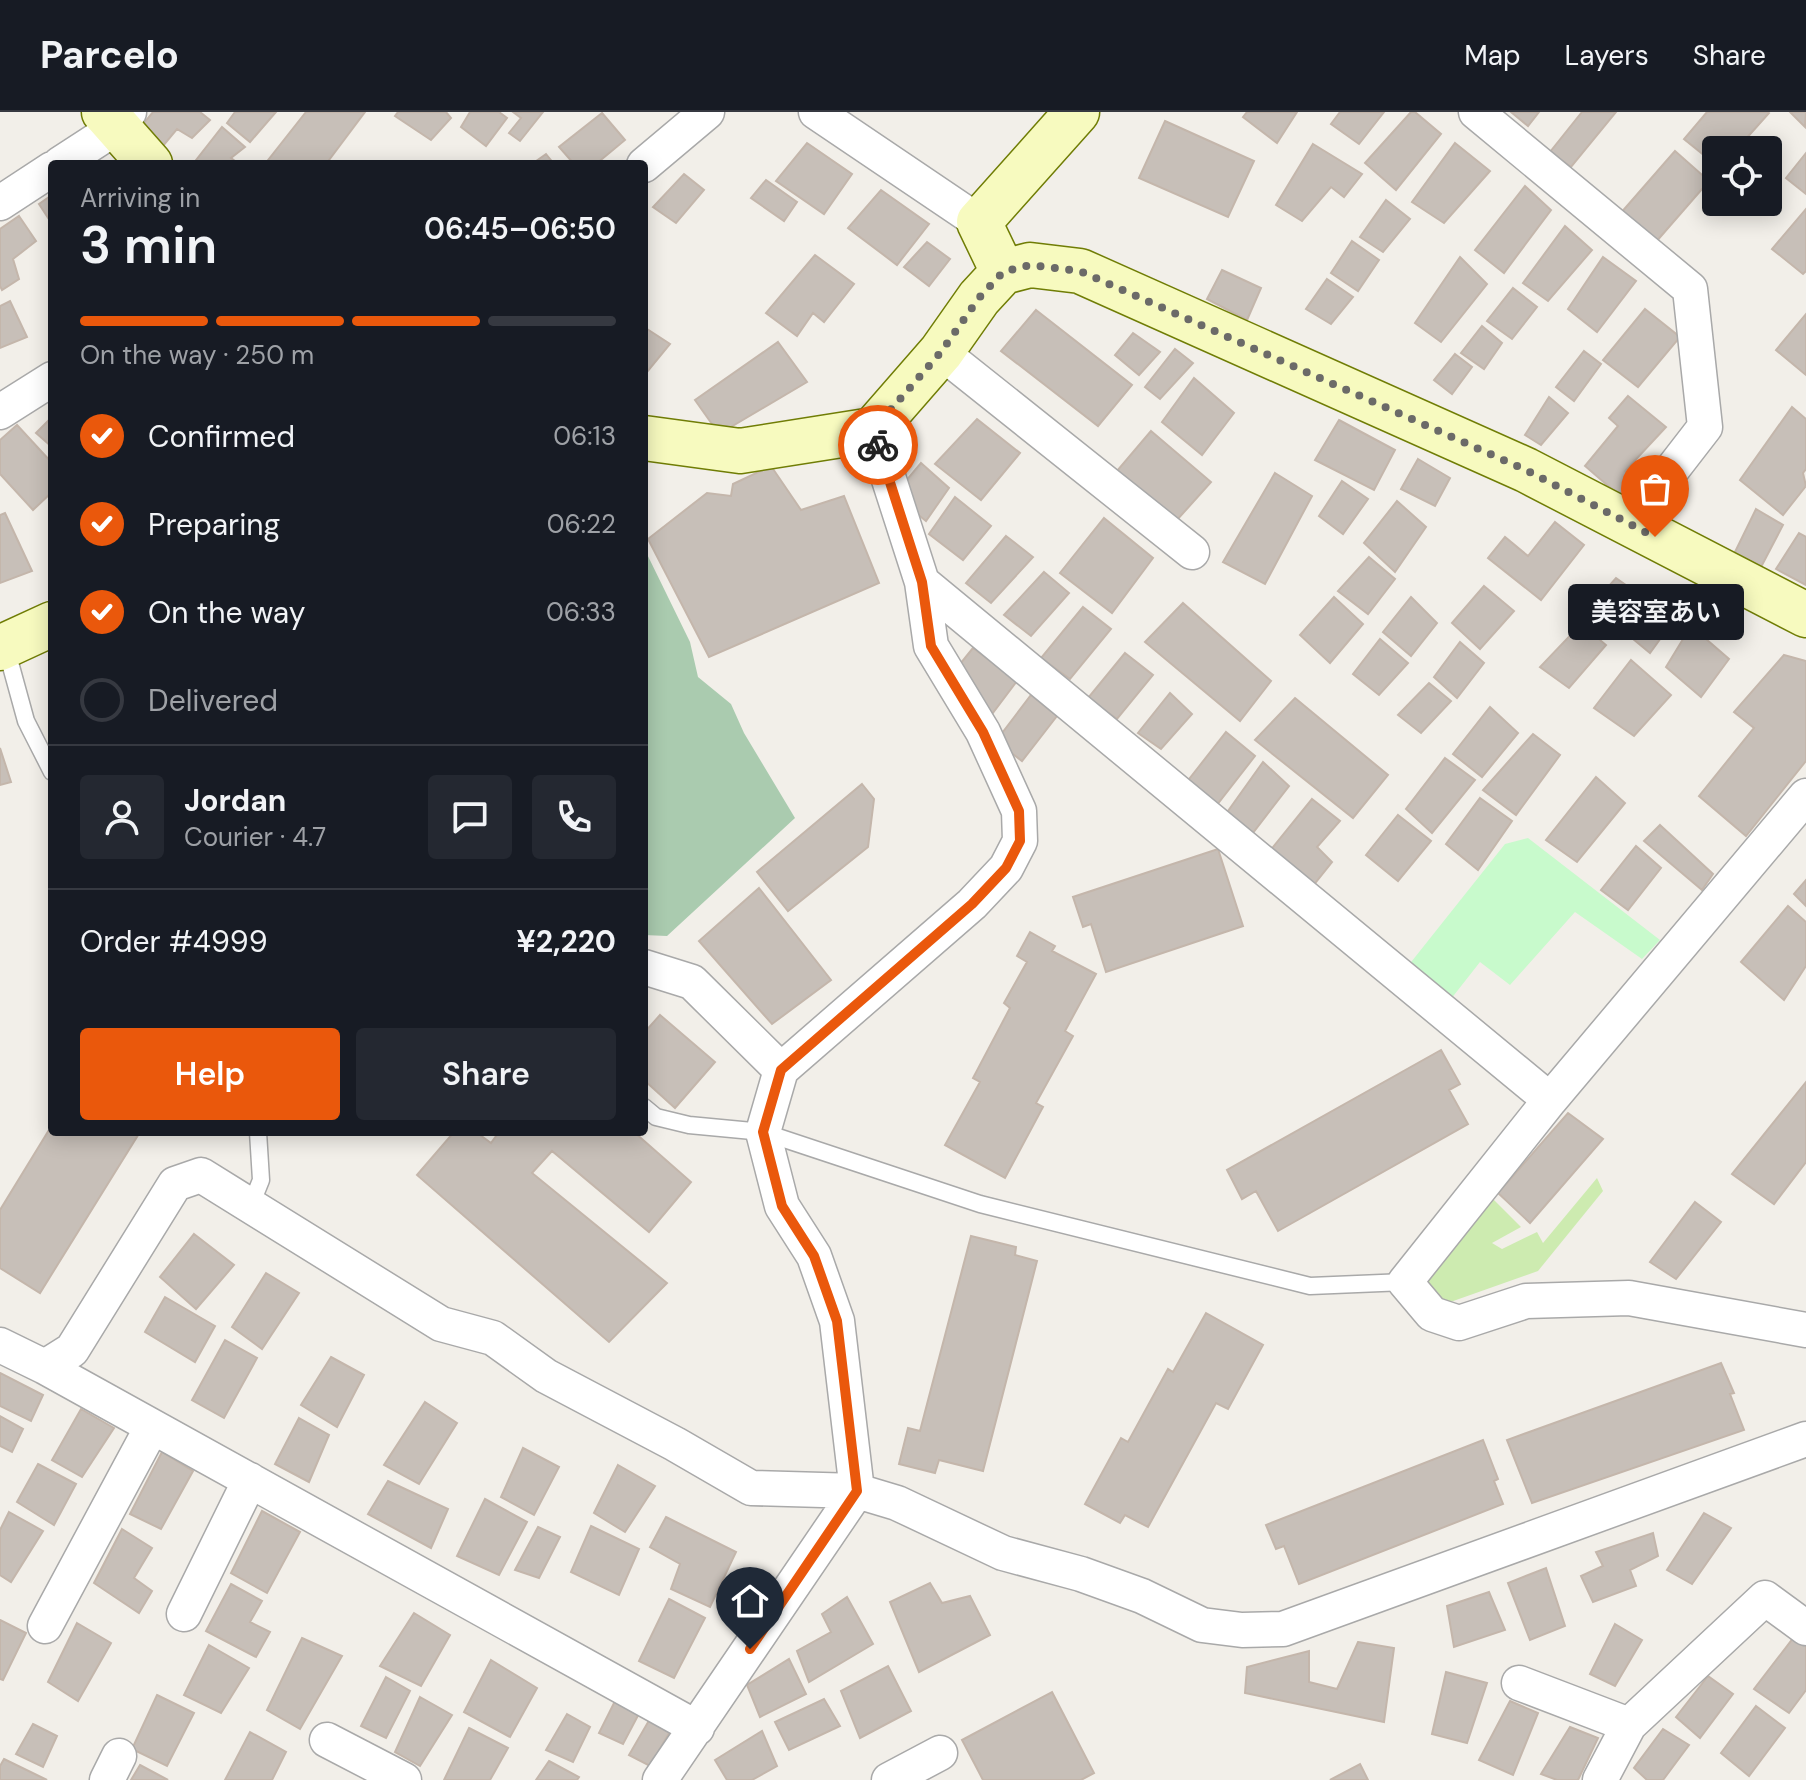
<!DOCTYPE html>
<meta charset="utf-8">
<style>
:root{--surface:#171b24;--page:#242831;--text:#f1f3f6;--muted:#9ea1a6;--line:#363941;--accent:#ea580c}
body{margin:0;font-family:"DM Sans","Noto Sans JP",sans-serif;background:var(--page);color:var(--text);height:100vh;display:flex;flex-direction:column;font-size:30px;white-space:nowrap}
*{box-sizing:border-box;margin:0}
p{font-size:26px;color:var(--muted)}
.icon{flex:none;width:44px;height:44px;fill:none;stroke:currentColor;stroke-width:2;stroke-linecap:round;stroke-linejoin:round}
.map{position:relative;flex:1;overflow:hidden}
.drawer{position:absolute;left:48px;top:48px;width:600px;height:976px;display:flex;flex-direction:column;background:var(--surface);border-radius:8px;box-shadow:0 4px 20px #0003}
.drawer>*{flex:none}
.fabs{position:absolute;left:1702px;top:24px;display:grid;gap:16px}
.fabs a{display:grid;place-items:center;width:80px;height:80px;border-radius:8px;background:var(--surface);box-shadow:0 4px 20px #0003;font-size:40px}
.pin{position:absolute;display:grid;place-items:center;width:68px;height:68px;color:#fff;margin:-82px -34px;border-radius:50% 50% 50% 0;rotate:-45deg;box-shadow:0 0 8px #0007}
.pin .icon{rotate:45deg}
.courier{position:absolute;display:grid;place-items:center;width:80px;height:80px;margin:-40px;border:6px solid #ea580c;border-radius:50%;background:#fff;color:#222;box-shadow:0 2px 10px #0007}
.bubble{position:absolute;height:56px;border-radius:8px;background:var(--surface);box-shadow:0 4px 20px #0003;font-size:26px;font-weight:600;line-height:56px;text-align:center}
.head em{font-style:normal;font-weight:600}
.head div{display:flex;flex-direction:column-reverse}
.head{display:flex;align-items:center;justify-content:space-between;height:136px;padding:0 32px}
h1{font-size:52px;font-weight:600;line-height:60px}
.bar{display:grid;grid-template-columns:repeat(4,1fr);gap:12px 8px;align-content:center;height:96px;padding:0 32px}
.bar i{height:10px;border-radius:6px;background:var(--line)}
.bar .current{background:var(--accent)}
.bar p{grid-column:span 4}
.line{display:flex;align-items:center;gap:20px;padding:0 32px;border-top:2px solid var(--line)}
.line div{flex:1}
.round{display:grid;place-items:center;flex:none;width:84px;height:84px;border-radius:8px;background:var(--page)}
ol{padding:0 32px;list-style:none}
li{display:flex;align-items:center;gap:24px;height:88px}
li p{margin-inline-start:auto}
li .icon{padding:8px;border-radius:50%;background:var(--accent);color:#fff;stroke-width:4}
li:last-child{color:var(--muted)}
li i{width:44px;height:44px;border:4px solid var(--line);border-radius:50%}
.button{display:flex;gap:16px;margin-top:auto;padding:16px 32px}
.button a{flex:1;height:92px;border-radius:8px;background:var(--accent);color:#fff;font-size:32px;font-weight:600;line-height:92px;text-align:center}
.button a+a{background:var(--page);color:var(--text)}
header{display:flex;align-items:center;gap:48px;box-sizing:border-box;height:112px;padding:0 40px;background:var(--surface);border-bottom:2px solid var(--line)}
header strong{font-size:38px}
nav{display:flex;gap:44px;margin-inline-start:auto;font-size:28px}
.map>svg:first-child{display:block}
</style>
<header>
<strong>Parcelo</strong>
<nav><a>Map</a><a>Layers</a><a>Share</a></nav>
</header>
<div class="map">
<svg width="1806" height="1668" viewBox="0 0 1806 1668">
<rect width="100%" height="100%" fill="#f2efe9"/>
<!-- grass -->
<path fill="#cdebb0" d="M1597 1066 1603 1079 1538 1159 1442 1193 1420 1173 1487 1081 1521 1115 1492 1131 1502 1137 1537 1120 1543 1131Z"/>
<!-- cemetery -->
<path fill="#aacbaf" d="M644 436 690 530 698 565 731 592 744 621 795 706 667 824 644 823Z"/>
<!-- park -->
<path fill="#c8facc" d="M1528 726 1660 828 1642 847 1575 800 1510 873 1480 850 1447 892 1404 859 1505 732Z"/>
<!-- building -->
<path fill="#c7bfb8" stroke="#c4b6ab" stroke-width="2" d="M153 0H200L210 8 192 26 177 17 163 34 139 17Z
M235 0H276L250 30 227 11Z
M306 0H365L326 52H265Z
M398 0H446L451 6 431 28 395 4Z
M470 0H499L507 6 486 34 461 15Z
M513 0H543L520 29 509 21 521 6Z
M1247 0H1297L1277 31 1243 5Z
M1340 0H1384L1359 32 1331 12Z
M1411 0H1415L1441 22 1396 78 1365 51Z
M1511 0H1539L1528 14Z
M1582 0H1616L1571 55 1550 40Z
M1707 0H1768L1769 1 1736 38H1716V53L1684 27Z
M1790 0H1806L1805 15Z
M602 1 625 28 596 52H574L559 35Z
M1165 9 1254 49 1228 105 1139 66Z
M222 15 245 35 231 46 239 52H193Z
M807 31 852 62 824 102 776 69Z
M1455 31 1490 59 1444 111 1412 90Z
M1313 32 1362 62 1344 85 1331 75 1302 109 1276 93Z
M1675 39 1709 69 1655 131 1620 102Z
M1806 41V82L1786 66Z
M546 42 554 52H532Z
M684 62 704 78 676 111 653 95Z
M766 68 797 90 784 109 751 86Z
M1525 74 1551 98 1504 161 1475 138Z
M881 78 929 112 897 153 848 116Z
M52 83V112L39 92Z
M1386 88 1410 107 1383 140 1360 125Z
M1806 97V159L1803 162 1772 137Z
M19 104 36 129 13 147 19 167 2 178 0 174V117Z
M1565 114 1592 138 1548 189 1523 171Z
M1352 129 1379 148 1358 179 1331 161Z
M927 130 950 147 929 174 904 155Z
M815 143 854 172 824 210 813 201 797 224 766 201Z
M1460 145 1487 172 1441 230 1415 211Z
M1603 145 1636 169 1597 220 1568 197Z
M1222 158 1261 176 1247 208 1207 187Z
M1327 167 1353 185 1331 212 1306 197Z
M1513 176 1537 195 1512 227 1487 209Z
M10 189 27 225 0 236V194Z
M1645 197 1680 225 1638 275 1603 248Z
M1036 198 1132 273 1098 314 1001 239Z
M1806 202V263L1776 238Z
M1482 214 1502 231 1484 257 1461 241Z
M644 215 670 232 647 260 644 257Z
M1133 221 1160 240 1139 263 1115 243Z
M778 230 807 270 719 322 695 288Z
M1175 237 1193 251 1160 287 1145 275Z
M1584 239 1601 252 1574 289 1556 275Z
M1455 242 1472 255 1452 282 1434 268Z
M1194 266 1234 301 1202 343 1162 310Z
M1628 284 1666 315 1625 359 1634 368 1621 385 1585 354 1618 314 1609 306Z
M1549 285 1568 301 1541 333 1525 323Z
M1792 295 1806 307V357L1803 361 1806 374 1783 403 1740 368Z
M52 305V335L36 321Z
M977 307 1020 341 981 388 935 352Z
M1339 308 1395 338 1374 378 1315 348Z
M17 313 52 351V380L33 398 0 362V328Z
M1151 319 1211 370 1177 408 1116 360Z
M1418 347 1450 366 1435 394 1401 377Z
M921 351 949 376 926 409 910 396 901 375Z
M771 354 801 398 844 384 879 471 709 545 648 427 707 381 731 384 733 372Z
M1275 361 1312 384 1265 472 1223 450Z
M1342 369 1368 387 1343 422 1319 404Z
M955 385 991 414 963 448 929 422Z
M1397 389 1426 415 1395 460 1364 431Z
M1756 397 1783 413 1760 457 1733 444Z
M5 401 32 459 0 471V403Z
M1104 406 1153 446 1112 501 1060 461Z
M1555 410 1584 433 1541 488 1488 446 1505 425 1528 444Z
M1799 421 1806 425V473L1776 457Z
M1006 424 1033 445 991 491 966 471Z
M1369 445 1395 467 1368 502 1338 479Z
M1044 460 1069 481 1031 524 1004 503Z
M1616 466 1654 493 1651 498 1671 512 1650 541 1592 493Z
M1484 474 1514 499 1480 537 1452 511Z
M1334 485 1363 512 1330 551 1300 523Z
M1411 485 1437 511 1411 544 1383 520Z
M1183 491 1271 569 1240 609 1145 530Z
M1083 495 1111 517 1070 567 1041 546Z
M1581 512 1606 533 1569 576 1540 555Z
M1691 514 1729 547 1701 585 1666 555Z
M1380 527 1408 551 1379 583 1353 562Z
M1460 530 1484 551 1457 586 1434 565Z
M973 536 1017 569 992 602 956 557Z
M1125 541 1153 563 1117 607 1088 586Z
M1784 543 1806 549V649L1746 724 1699 684 1754 616 1734 600Z
M1631 548 1671 583 1634 624 1594 596Z
M1429 571 1451 589 1421 621 1398 603Z
M1170 581 1192 602 1161 637 1138 621Z
M1031 583 1057 604 1022 649 996 629Z
M1295 586 1388 663 1353 706 1255 628Z
M1490 595 1518 621 1482 665 1453 642Z
M1226 620 1255 644 1216 694 1186 671Z
M1533 622 1560 643 1516 703 1483 678Z
M0 636 11 670 0 673Z
M1445 646 1475 668 1432 721 1406 697Z
M1263 650 1289 674 1249 726 1223 706Z
M1596 665 1625 691 1577 750 1546 728Z
M862 672 874 687 868 735 788 799 757 760Z
M1480 686 1512 709 1478 758 1446 732Z
M1312 687 1340 709 1317 735 1332 750 1312 775 1269 740Z
M1398 703 1431 729 1398 769 1366 743Z
M1660 713 1713 762 1702 778 1644 729Z
M1636 734 1661 756 1628 798 1601 778Z
M1218 737 1243 814 1106 860 1091 812 1083 815 1073 785Z
M1806 768V794L1794 782Z
M759 776 831 868 772 912 699 829Z
M1788 794 1806 810V854L1784 888 1741 850Z
M1030 820 1055 834 1052 839 1096 862 1065 919 1073 924 1036 991 1043 995 1005 1066 945 1033 980 970 973 966 1010 896 1004 891 1027 850 1017 844Z
M660 903 715 950 675 996 644 968V921Z
M1441 938 1460 972 1449 978 1468 1012 1278 1119 1256 1079 1242 1087 1227 1058Z
M1806 970V1050L1774 1092 1732 1062Z
M1568 1001 1603 1027 1530 1111 1498 1081Z
M52 1013V1020H140L40 1181 0 1156V1098Z
M454 1020H476L491 1031 499 1020H634L691 1070 649 1120 552 1039 532 1061 667 1171 609 1230 417 1063Z
M1695 1090 1721 1110 1676 1167 1650 1150Z
M194 1122 234 1153 196 1197 160 1165Z
M971 1124 1016 1135 1015 1143 1037 1149 983 1359 939 1348 935 1361 899 1352 908 1316 920 1319Z
M266 1161 299 1181 262 1237 232 1215Z
M165 1185 215 1214 195 1250 145 1220Z
M1206 1201 1263 1233 1228 1297 1216 1291 1148 1415 1125 1403 1120 1411 1085 1392 1121 1326 1128 1330 1168 1257 1173 1260Z
M225 1228 257 1246 224 1306 192 1288Z
M331 1245 364 1263 337 1315 301 1293Z
M1721 1251 1734 1281 1730 1282 1744 1318 1532 1391 1507 1328Z
M0 1261 43 1283 31 1309 0 1294Z
M425 1290 457 1311 419 1372 384 1353Z
M81 1297 114 1316 82 1365 52 1348Z
M0 1304 23 1317 12 1340 0 1334Z
M299 1306 329 1323 309 1370 275 1352Z
M1483 1328 1498 1367 1494 1369 1503 1392 1299 1472 1284 1434 1276 1437 1266 1413Z
M523 1336 559 1355 534 1403 501 1385Z
M162 1340 193 1359 161 1417 130 1402Z
M38 1352 76 1372 54 1413 17 1390Z
M618 1353 655 1374 625 1420 594 1401Z
M388 1369 448 1397 431 1436 368 1402Z
M485 1387 527 1410 499 1463 457 1444Z
M262 1399 300 1420 267 1481 231 1461Z
M9 1400 43 1419 11 1470 0 1463V1418Z
M1704 1401 1731 1416 1692 1472 1667 1458Z
M666 1405 736 1440 710 1495 671 1477 680 1452 650 1435Z
M591 1414 639 1437 619 1483 571 1460Z
M538 1415 560 1425 539 1466 515 1458Z
M122 1417 152 1436 134 1466 152 1479 139 1501 94 1471Z
M1653 1421 1658 1444 1630 1458 1636 1474 1593 1490 1581 1464 1603 1454 1596 1440Z
M1546 1456 1565 1514 1530 1528 1508 1471Z
M930 1471 942 1491 970 1484 990 1523 919 1560 890 1490Z
M231 1472 262 1489 250 1510 270 1520 256 1545 206 1519Z
M1489 1480 1505 1518 1454 1535 1447 1494Z
M847 1485 873 1532 809 1570 797 1539 831 1520 822 1502Z
M669 1487 705 1506 674 1566 639 1549Z
M414 1501 450 1523 421 1574 380 1554Z
M0 1508 26 1521 3 1568 0 1567Z
M77 1511 111 1531 78 1589 48 1570Z
M1615 1512 1642 1528 1615 1574 1590 1562Z
M1794 1525 1806 1534V1578L1789 1601 1754 1577Z
M302 1526 342 1544 300 1617 267 1598Z
M1358 1530 1394 1536 1384 1610 1245 1581 1247 1555 1309 1539V1570L1337 1577Z
M209 1533 249 1556 221 1601 184 1583Z
M789 1547 806 1582 760 1605 747 1573Z
M491 1548 537 1576 510 1625 464 1600Z
M888 1554 911 1599 860 1626 841 1579Z
M1446 1560 1487 1571 1467 1631 1432 1622Z
M1708 1564 1733 1582 1700 1626 1676 1605Z
M386 1565 410 1579 386 1626 361 1614Z
M1052 1580 1094 1661 1081 1668H983L962 1628Z
M157 1583 194 1601 167 1654 132 1637Z
M618 1583 642 1596 623 1632 599 1621Z
M420 1585 452 1603 420 1654 395 1640Z
M824 1587 840 1614 789 1638 775 1610Z
M1510 1589 1538 1601 1513 1663 1479 1648Z
M1756 1594 1785 1616 1749 1664 1721 1641Z
M567 1602 590 1615 573 1650 546 1638Z
M651 1605 672 1616 650 1654 629 1643Z
M33 1612 57 1624 43 1655 16 1642Z
M1570 1615 1598 1626 1578 1668H1557L1541 1662Z
M469 1616 508 1636 490 1668H444Z
M1663 1617 1689 1633 1663 1668H1647L1634 1656Z
M762 1619 777 1654 752 1668H727L715 1648Z
M250 1620 286 1640 272 1668H225Z
M4 1647 47 1668H0V1654Z
M549 1649 579 1665 577 1668H536Z
M1360 1652 1368 1668H1330Z
M140 1653 168 1668H131Z"/>
<g fill="none" stroke-linecap="round" stroke-linejoin="round">
<defs>
<path id="lane" d="M6 536 26 609 52 660
M644 995 656 1005 689 1013 763 1020 980 1092 1310 1174 1405 1170
M251 1093 261 1068 258 1020"/>
<path id="street" d="M816 0 979 110
M1476 0 1690 177 1705 315 1630 412
M60 52 117 15 129 0
M644 53 707 0
M0 91 52 57
M941 240 1192 440
M0 300 52 267
M922 470 1550 988
M1806 684 1550 988 1405 1170 1432 1202 1459 1211 1526 1189 1629 1186 1806 1218
M644 855 692 870 781 958
M0 1233 45 1255 72 1238 175 1072 201 1063 441 1212 493 1226 546 1264 675 1332 751 1376 857 1379 897 1391 1003 1441 1081 1462 1142 1484 1202 1513 1242 1518 1283 1517 1806 1327
M45 1255 697 1616
M184 1502 250 1368
M45 1514 152 1315
M1519 1571 1629 1613
M327 1628 404 1668
M107 1668 119 1644
M660 1668 857 1379 837 1209 814 1144 782 1094 763 1020 781 958 972 792 1006 756 1020 729 1019 699 983 620 931 534 922 470 873 318
M889 1668 940 1641
M1600 1668 1629 1613 1765 1486 1806 1516"/>
<path id="secondary" d="M104 0 150 52
M1003 160 979 110 1077 0
M644 326 740 339 873 318 941 240 979 186 1003 160 1030 153 1080 159 1526 358 1806 503
M0 536 52 512"/>
</defs>
<!-- lane casing -->
<use href="#lane" stroke="#a9a9a9" stroke-width="19"/>
<!-- street casing -->
<use href="#street" stroke="#a9a9a9" stroke-width="37"/>
<!-- secondary casing -->
<use href="#secondary" stroke="#707d05" stroke-width="47"/>
<!-- lane -->
<use href="#lane" stroke="#fff" stroke-width="16"/>
<!-- street -->
<use href="#street" stroke="#fff" stroke-width="34"/>
<!-- secondary -->
<use href="#secondary" stroke="#f7fabf" stroke-width="44"/>
</g>
<g fill="none" stroke-linecap="round" stroke-linejoin="round">
<!-- done -->
<path stroke="#6b6a68" stroke-width="8" stroke-dasharray="0 14.4" d="M878 333 873 318 941 240 979 186 1003 160 1030 153 1080 159 1526 358 1655 425"/>
<!-- route -->
<path stroke="#ea580c" stroke-width="10" d="M750 1537 857 1379 837 1209 814 1144 782 1094 763 1020 781 958 972 792 1006 756 1020 729 1019 699 983 620 931 534 922 470 878 333"/>
</g>
</svg>
<div class="fabs">
<a><svg class="icon" aria-label="locate" viewBox="0 0 24 24"><circle cx="12" cy="12" r="6"/><path d="M12 2v4M12 18v4M2 12h4M18 12h4"/></svg></a>
</div>
<div class="pin" style="left:1655px;top:425px;background:#ea580c"><svg class="icon" aria-label="bag" viewBox="0 0 24 24"><path d="M5 8h14l-1 12H6zM9 8a3 3 0 0 1 6 0"/></svg></div>
<div class="pin" style="left:750px;top:1537px;background:#1f2937"><svg class="icon" aria-label="home" viewBox="0 0 24 24"><path d="M3 11l9-7 9 7M6 9v11h12V9"/></svg></div>
<div class="courier" style="left:878px;top:333px"><svg class="icon" aria-label="bike" viewBox="0 0 24 24"><circle cx="6" cy="16" r="4"/><circle cx="18" cy="16" r="4"/><path d="M6 16l4-8h5l3 8M10 8l3 8H6M13 5h3"/></svg></div>
<div class="bubble" style="left:1568px;top:472px;width:176px">美容室あい</div>
<section class="drawer">
<div class="head"><div><h1>3 min</h1><p>Arriving in</p></div><em>06:45–06:50</em></div>
<div class="bar"><i class="current"></i><i class="current"></i><i class="current"></i><i></i><p>On the way · 250 m</p></div>
<ol>
<li><svg class="icon" aria-label="check" viewBox="0 0 24 24"><path d="M5 12l5 5 9-10"/></svg>Confirmed<p>06:13</p></li>
<li><svg class="icon" aria-label="check" viewBox="0 0 24 24"><path d="M5 12l5 5 9-10"/></svg>Preparing<p>06:22</p></li>
<li><svg class="icon" aria-label="check" viewBox="0 0 24 24"><path d="M5 12l5 5 9-10"/></svg>On the way<p>06:33</p></li>
<li><i></i>Delivered</li>
</ol>
<div class="line" style="height:144px"><a class="round"><svg class="icon" aria-label="person" viewBox="0 0 24 24"><circle cx="12" cy="8" r="4"/><path d="M4 21q1-7 8-7t8 7"/></svg></a><div><b>Jordan</b><p>Courier · 4.7</p></div><a class="round"><svg class="icon" aria-label="chat" viewBox="0 0 24 24"><path d="M4 5h16v11H9l-5 4z"/></svg></a><a class="round"><svg class="icon" aria-label="phone" viewBox="0 0 24 24"><path d="M5 4h4l2 5-3 2q2 4 5 5l2-3 5 2v4C11 20 4 13 5 4z"/></svg></a></div>
<div class="line" style="height:104px"><div>Order #4999</div><b>¥2,220</b></div>
<div class="button"><a>Help</a><a>Share</a></div>
</section>
</div>
